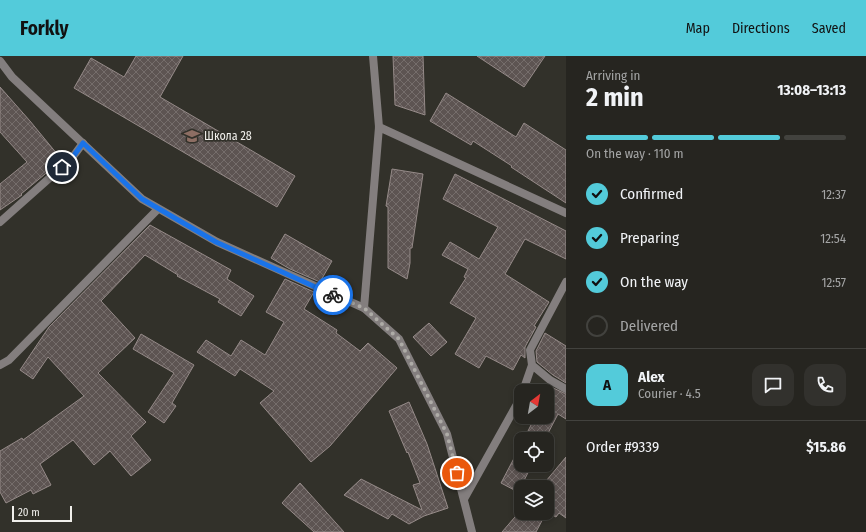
<!DOCTYPE html>
<meta charset="utf-8">
<style>
:root{--surface:#262520;--page:#32312d;--text:#f1f3f6;--muted:#a4a5a5;--line:#42423e;--accent:#53cbda}
body{margin:0;font-family:"Fira Sans Condensed",sans-serif;background:var(--page);color:var(--text);height:100vh;display:flex;flex-direction:column;font-size:15px;white-space:nowrap}
*{box-sizing:border-box;margin:0}
p{font-size:13px;color:var(--muted)}
.icon{flex:none;width:22px;height:22px;fill:none;stroke:currentColor;stroke-width:2;stroke-linecap:round;stroke-linejoin:round}
.map{position:relative;flex:1;overflow:hidden}
.panel{display:flex;flex-direction:column;background:var(--surface);width:300px}
.panel>*{flex:none}
.needle{width:26px;rotate:31deg}
.tools{position:absolute;left:514px;top:328px;display:grid;gap:8px}
.tools a{display:grid;place-items:center;width:40px;height:40px;border-radius:8px;background:var(--surface);box-shadow:0 2px 6px #0003,0 0 0 1px var(--line);font-size:20px}
.scale{position:absolute;left:12px;bottom:10px;width:60px;box-sizing:border-box;padding-left:4px;border:2px solid #f0efeb;border-top:0;font-size:11px;line-height:14px;white-space:nowrap;color:#f0efeb;-webkit-text-stroke:3px #32312a;paint-order:stroke}
.pin{position:absolute;display:grid;place-items:center;width:34px;height:34px;color:#fff;margin:-17px;border:2px solid #fff;border-radius:50%;box-shadow:0 1px 4px #0007}
.courier{position:absolute;display:grid;place-items:center;width:40px;height:40px;margin:-20px;border:3px solid #1a73e8;border-radius:50%;background:#fff;color:#222;box-shadow:0 1px 5px #0007}
.headline em{font-style:normal;font-weight:700}
.headline div{display:flex;flex-direction:column-reverse}
.headline{display:flex;align-items:center;justify-content:space-between;height:68px;padding:0 20px}
h1{font-size:26px;font-weight:700;line-height:30px}
.bar{display:grid;grid-template-columns:repeat(4,1fr);gap:6px 4px;align-content:center;height:48px;padding:0 20px}
.bar i{height:5px;border-radius:3px;background:var(--line)}
.bar .selected{background:var(--accent)}
.bar p{grid-column:span 4}
.line{display:flex;align-items:center;gap:10px;padding:0 20px;border-top:1px solid var(--line)}
.line div{flex:1}
.round{display:grid;place-items:center;flex:none;width:42px;height:42px;border-radius:12px;background:var(--page)}
ol{padding:0 20px;list-style:none}
li{display:flex;align-items:center;gap:12px;height:44px}
li p{margin-inline-start:auto}
li .icon{padding:4px;border-radius:50%;background:var(--accent);color:#111;stroke-width:4}
li:last-child{color:var(--muted)}
li i{width:22px;height:22px;border:2px solid var(--line);border-radius:50%}
header{display:flex;align-items:center;gap:24px;box-sizing:border-box;height:56px;padding:0 20px;background:var(--accent);color:#111}
header strong{font-size:19px}
nav{display:flex;gap:22px;margin-inline-start:auto;font-size:14px}
main{display:flex;flex:1;min-height:0}
.map>svg:first-child{display:block}
</style>
<header>
<strong>Forkly</strong>
<nav><a>Map</a><a>Directions</a><a>Saved</a></nav>
</header>
<main>
<div class="map">
<svg width="566" height="476" viewBox="0 0 566 476">
<defs>
<pattern id="building-cross-hatch" width="8" height="8" patternUnits="userSpaceOnUse"><rect width="8" height="8" fill="#5d5452"/><path d="M0 0l8 8M0 8l8-8" fill="none" stroke="#756d6b"/></pattern>
</defs>
<rect width="100%" height="100%" fill="#32312a"/>
<!-- building -->
<path fill="url(#building-cross-hatch)" stroke="#958a88" d="M136 0H183L160 41 295 120 277 151 74 32 91 2 124 21Z
M393 0H423L425 59 395 49Z
M477 0H545L524 31Z
M0 31 30 65 62 104 21 138 22 139 0 154V128L27 106 0 76Z
M446 37 516 81 524 67 566 94V147L511 111 512 110 473 85 471 89 430 65Z
M392 113 423 118 412 192H410V207L407 223 388 212V151L386 150Z
M455 118 566 175V203L525 183 505 218 549 246 534 270 536 271 525 291V302L521 299 513 314 486 300 479 312 455 298 476 262 450 247 466 222 464 221 468 213 442 199 450 186 479 203 498 171 443 143Z
M150 169 231 214 227 223 254 240 241 260 218 246 220 243 177 220 178 219 145 199 101 245 135 282 98 317 146 366 131 380 151 404 131 420 110 395 94 409 73 384 40 408 51 429 33 438 31 434 6 447 0 436V395L22 382 23 384 84 340 48 301 33 323 20 314 49 271Z
M285 178 332 205 320 226 290 213 271 202Z
M285 223 314 236 304 253 337 274 336 277 360 295 368 287 397 312 330 390 311 406 260 347 274 335 240 313 235 320 197 296 206 284 231 300 241 284 265 299 284 266 266 256Z
M429 267 447 286 431 300 413 281Z
M545 277 566 290V327L553 319 537 306 536 295Z
M141 278 194 309 172 347 176 350 164 367 148 356 174 317 133 293Z
M547 329 566 338V363L558 358 545 383H524L535 361H547Z
M409 346 427 388 448 452 424 460 409 468 392 458 388 463 344 439 361 423 422 454 413 429 420 427 408 396 407 397 389 355Z
M521 389V409H532L518 436 501 427Z
M566 401V462L559 457 556 461 547 456V431H541Z
M300 427 344 476H314L282 447Z
M521 454V457H546L536 476H502Z"/>
<g fill="none" stroke-linecap="round" stroke-linejoin="round">
<!-- service -->
<path stroke="#837e7e" stroke-width="8" d="M373 0 379 71 364 252 399 283 447 378 472 476
M379 71 566 157
M0 166 72 102 83 87
M532 309 550 324 566 333
M523 335 532 309 530 294 566 226
M464 443 521 341"/>
<!-- minor -->
<path stroke="#837e7e" stroke-width="8" d="M0 5 12 21 142 143 217 186 364 252
M0 309 9 304 158 153"/>
</g>
<g fill="none" stroke-linecap="round" stroke-linejoin="round">
<!-- done -->
<path stroke="#aeaca7" stroke-width="4" stroke-dasharray="0 7.2" d="M333 239 364 252 399 283 447 378 457 417"/>
<!-- route -->
<path stroke="#1a73e8" stroke-width="5" d="M62 111 72 102 83 87 142 143 216 186 333 239"/>
</g>
<!-- icons -->
<defs>
<symbol id="school-bare" viewBox="-9 -9 18 18"><path d="M0-5L7-2L0 1L-7-2ZM-4 1L0 2.5L4 1V4Q0 6-4 4Z" fill="#8d6e63" stroke="#32312a" stroke-width="2.5" paint-order="stroke"/></symbol>
</defs>
<g fill-rule="evenodd">
<use href="#school-bare" x="181" y="69" width="22" height="22"/>
</g>
<g text-anchor="middle" stroke-width="3.5" stroke-linejoin="round" paint-order="stroke">
<!-- poi labels -->
<g font-size="12" fill="#f0efeb" stroke="#32312a" text-anchor="start">
<text x="204" y="84">Школа 28</text>
</g>
</g>
</svg>
<div class="tools">
<a><svg class="needle" viewBox="-14 -14 28 28"><path d="M0-13l5 13h-10z" fill="#e53935"/><path d="M0 13l5-13h-10z" fill="#a4a5a5"/></svg></a>
<a><svg class="icon" aria-label="locate" viewBox="0 0 24 24"><circle cx="12" cy="12" r="6"/><path d="M12 2v4M12 18v4M2 12h4M18 12h4"/></svg></a>
<a><svg class="icon" aria-label="layers" viewBox="0 0 24 24"><path d="M12 4l9 5-9 5-9-5zM3 14l9 5 9-5"/></svg></a>
</div>
<div class="scale">20 m</div>
<div class="pin" style="left:457px;top:417px;background:#ea580c"><svg class="icon" aria-label="bag" viewBox="0 0 24 24"><path d="M5 8h14l-1 12H6zM9 8a3 3 0 0 1 6 0"/></svg></div>
<div class="pin" style="left:62px;top:111px;background:#1f2937"><svg class="icon" aria-label="home" viewBox="0 0 24 24"><path d="M3 11l9-7 9 7M6 9v11h12V9"/></svg></div>
<div class="courier" style="left:333px;top:239px"><svg class="icon" aria-label="bike" viewBox="0 0 24 24"><circle cx="6" cy="16" r="4"/><circle cx="18" cy="16" r="4"/><path d="M6 16l4-8h5l3 8M10 8l3 8H6M13 5h3"/></svg></div>
</div>
<section class="panel">
<div class="headline"><div><h1>2 min</h1><p>Arriving in</p></div><em>13:08–13:13</em></div>
<div class="bar"><i class="selected"></i><i class="selected"></i><i class="selected"></i><i></i><p>On the way · 110 m</p></div>
<ol>
<li><svg class="icon" aria-label="check" viewBox="0 0 24 24"><path d="M5 12l5 5 9-10"/></svg>Confirmed<p>12:37</p></li>
<li><svg class="icon" aria-label="check" viewBox="0 0 24 24"><path d="M5 12l5 5 9-10"/></svg>Preparing<p>12:54</p></li>
<li><svg class="icon" aria-label="check" viewBox="0 0 24 24"><path d="M5 12l5 5 9-10"/></svg>On the way<p>12:57</p></li>
<li><i></i>Delivered</li>
</ol>
<div class="line" style="height:72px"><b class="round" style="background:var(--accent);color:#111">A</b><div><b>Alex</b><p>Courier · 4.5</p></div><a class="round"><svg class="icon" aria-label="chat" viewBox="0 0 24 24"><path d="M4 5h16v11H9l-5 4z"/></svg></a><a class="round"><svg class="icon" aria-label="phone" viewBox="0 0 24 24"><path d="M5 4h4l2 5-3 2q2 4 5 5l2-3 5 2v4C11 20 4 13 5 4z"/></svg></a></div>
<div class="line" style="height:52px"><div>Order #9339</div><b>$15.86</b></div>
</section>
</main>
